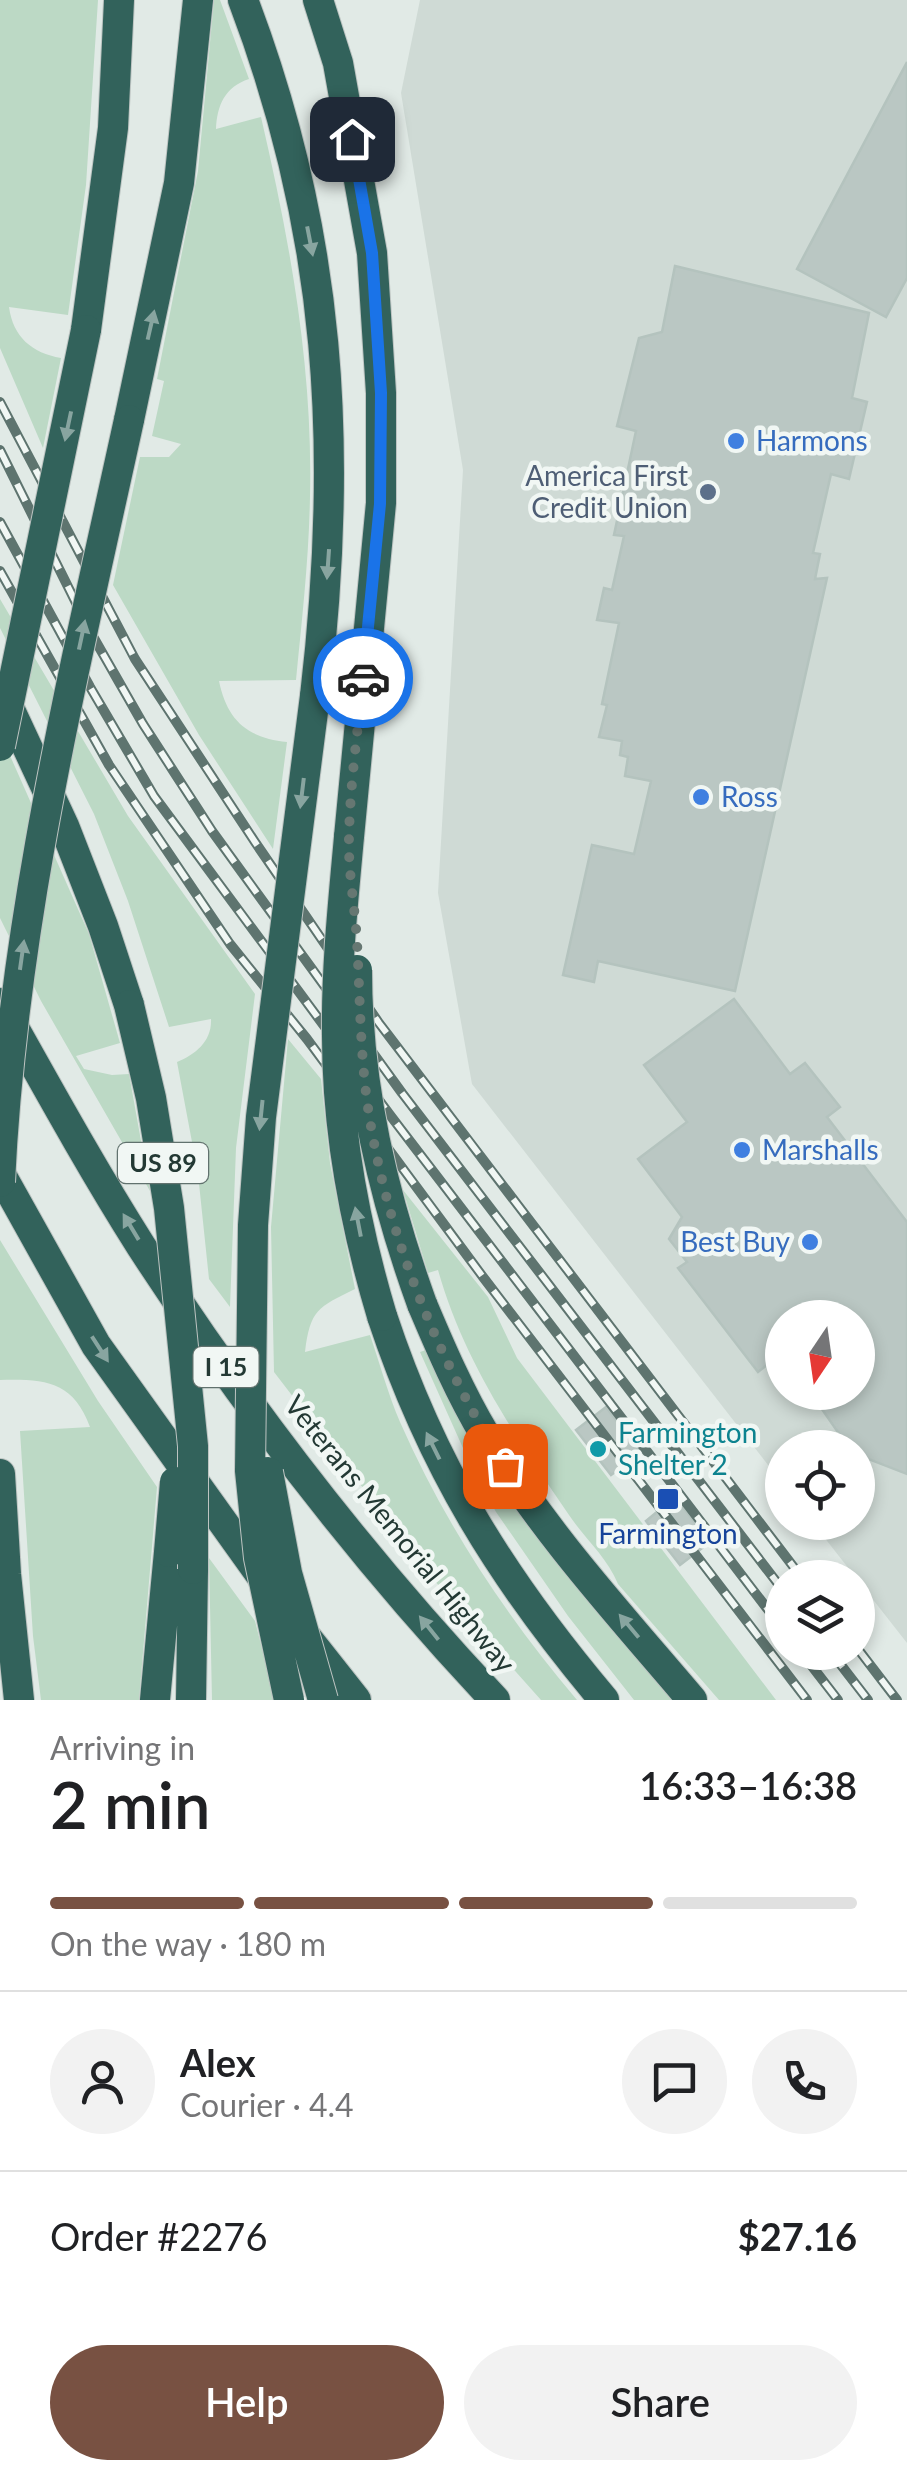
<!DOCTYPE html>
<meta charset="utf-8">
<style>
:root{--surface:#fff;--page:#f2f2f2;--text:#202124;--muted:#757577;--line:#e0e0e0;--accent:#785142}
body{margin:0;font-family:Lato,sans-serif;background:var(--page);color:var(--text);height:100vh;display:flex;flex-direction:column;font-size:38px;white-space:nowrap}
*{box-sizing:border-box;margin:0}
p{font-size:32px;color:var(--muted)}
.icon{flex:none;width:55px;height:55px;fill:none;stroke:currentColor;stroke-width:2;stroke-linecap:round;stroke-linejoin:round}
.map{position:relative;height:1700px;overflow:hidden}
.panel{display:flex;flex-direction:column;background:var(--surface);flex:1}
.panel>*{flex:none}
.needle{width:65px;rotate:193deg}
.tools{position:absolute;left:765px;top:1300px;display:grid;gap:20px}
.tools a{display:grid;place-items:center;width:110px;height:110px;border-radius:50%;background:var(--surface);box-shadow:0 5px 15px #0003;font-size:50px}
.pin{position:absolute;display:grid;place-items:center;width:85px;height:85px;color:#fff;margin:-42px;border-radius:20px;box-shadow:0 5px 15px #0006}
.courier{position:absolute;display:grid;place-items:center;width:100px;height:100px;margin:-50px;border:8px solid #1a73e8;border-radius:50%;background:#fff;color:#222;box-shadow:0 2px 12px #0007}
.head em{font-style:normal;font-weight:600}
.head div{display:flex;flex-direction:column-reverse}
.head{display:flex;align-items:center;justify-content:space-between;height:170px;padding:0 50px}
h1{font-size:65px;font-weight:600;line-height:75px}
.bar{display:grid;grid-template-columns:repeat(4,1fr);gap:15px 10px;align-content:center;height:120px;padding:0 50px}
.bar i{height:12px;border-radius:8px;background:var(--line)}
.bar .on{background:var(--accent)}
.bar p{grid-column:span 4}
.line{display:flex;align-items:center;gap:25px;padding:0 50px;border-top:2px solid var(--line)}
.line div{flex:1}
.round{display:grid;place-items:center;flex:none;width:105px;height:105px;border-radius:52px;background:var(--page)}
.button{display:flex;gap:20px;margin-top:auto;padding:20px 50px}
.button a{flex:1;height:115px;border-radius:60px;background:var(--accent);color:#fff;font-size:40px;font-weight:600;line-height:115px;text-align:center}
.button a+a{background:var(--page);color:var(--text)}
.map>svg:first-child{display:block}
</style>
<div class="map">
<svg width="907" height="1700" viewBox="0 0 907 1700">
<rect width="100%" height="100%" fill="#e1eae6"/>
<!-- built -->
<path fill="#cfdad5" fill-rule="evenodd" d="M420 0H907V1643L813 1523 858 1522V1448H782V1483L472 1084 438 893 463 470 401 93ZM782 1318H858V1392H782Z"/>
<!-- green -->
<path fill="#bcd9c5" d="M0 0H98L86 185 68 315 9 307C13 337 32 353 61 358L43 448 0 348Z
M214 0H220L249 79C225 87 217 105 216 129L261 117C290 242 313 367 310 496 309 558 302 619 296 680L219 681C227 720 247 738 287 742L273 849 199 735 113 585 140 457H169L181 444 152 436 164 381 157 379 198 171Z
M0 599 128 816 255 994 236 1148 230 1307 209 1279 198 1174 177 1062C196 1054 212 1041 211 1019L169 1027 128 901 94 814 0 628Z
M0 733 89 934 120 1043 76 1056 84 1069 112 1075 129 1074 150 1191 41 1001 0 918Z
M288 1039 321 1079 330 1163 355 1289C318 1307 310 1310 305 1352L370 1335C380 1364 388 1394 400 1422 445 1524 505 1615 577 1700H541L433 1579 274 1372 271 1227Z
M403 1190 488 1297 517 1358 776 1700H719L618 1584C607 1557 585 1539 569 1515 516 1437 464 1362 438 1270L428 1273Z
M0 1240 98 1401 157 1487 139 1700H41L33 1636 20 1431 90 1427C73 1381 45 1379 0 1380Z
M429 1349 674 1700H634L568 1616 496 1512 471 1466 420 1352Z
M209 1558 255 1621 275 1700H212Z"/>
<!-- building -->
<path fill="#bac7c3" stroke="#b4c3be" stroke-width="2.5" d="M907 62V278L886 317 797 269Z
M675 266 869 313 852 398 867 402 849 479 831 474 813 553 820 554 815 579 827 578 735 991 598 961 594 982 563 975 592 845 634 854 651 781 625 776 628 757 620 755 622 741 599 737 607 705 602 704 619 623 597 620 604 588 612 590 624 536 614 535 636 431 617 426 639 338 662 332Z
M734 999 790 1074 805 1063 840 1107 827 1117 907 1222V1474L858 1455V1448H849L810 1392H858V1318H782V1353L758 1372 678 1268 687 1262 669 1239 682 1217 638 1159 687 1122 644 1065Z
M606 1407 641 1453 611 1475 576 1430Z
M675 1497 710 1542 680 1565 646 1521Z"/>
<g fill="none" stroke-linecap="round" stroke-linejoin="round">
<defs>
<path id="highway" d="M243 0C332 234 344 450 315 696
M318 0 338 63 372 253 381 393V503L349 837
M86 330 113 128 119 0
M129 420 179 183 198 0
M3 695 64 826 103 926 129 1005
M0 1003C46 1085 91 1167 141 1246 245 1406 364 1561 495 1700
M0 1173 96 1345 265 1581
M422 1304C441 1349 460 1393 485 1435 543 1531 620 1615 692 1700
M382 1316C432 1467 502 1579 604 1700
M0 1474 6 1574 19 1700
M307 1638 356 1700
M155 1700 169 1552
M191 1700 193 1569"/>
</defs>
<!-- highway casing -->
<use href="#highway" stroke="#bdc4c2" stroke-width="32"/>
<!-- highway -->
<use href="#highway" stroke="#32625b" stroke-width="30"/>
<defs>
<path id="rail" d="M0 402 135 659 255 842 379 1023 802 1578
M0 450 91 633 143 724 212 831 402 1093 782 1589
M0 522 90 687 154 796 390 1115 782 1628
M0 571 109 765 230 944 307 1039 483 1277 807 1700
M858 1649 897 1700
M801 1652 838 1700
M831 1652 868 1700"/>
</defs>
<!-- rail casing -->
<use href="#rail" stroke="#5e746f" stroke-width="10"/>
<!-- rail -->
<use href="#rail" stroke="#f1f7f4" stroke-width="6" stroke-dasharray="19" stroke-linecap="butt"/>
<defs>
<path id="highway-bridge" d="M0 746 86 330
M349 837C343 903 336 970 337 1036 337 1131 355 1226 382 1316
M357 970C357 1086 383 1196 422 1304
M129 1005 151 1098 169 1208 193 1446V1569
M0 1182C12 924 74 672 129 420
M268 1472 287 1573 323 1700
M169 1552 175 1482
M289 1700 259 1558 250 1471 253 1225 261 1117 315 696"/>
</defs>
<!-- highway-bridge casing -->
<use href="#highway-bridge" stroke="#bdc4c2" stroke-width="32" stroke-linecap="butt"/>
<!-- highway-bridge -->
<use href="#highway-bridge" stroke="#32625b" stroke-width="30"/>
</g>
<!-- one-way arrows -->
<defs><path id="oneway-solid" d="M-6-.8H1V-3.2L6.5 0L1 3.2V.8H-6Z" transform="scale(2.5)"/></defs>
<g fill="#88a5a0">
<use href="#oneway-solid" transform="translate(310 241) rotate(79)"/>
<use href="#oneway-solid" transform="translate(151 325) rotate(-77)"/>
<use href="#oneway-solid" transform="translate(68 426) rotate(102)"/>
<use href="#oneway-solid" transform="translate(328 564) rotate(94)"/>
<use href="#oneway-solid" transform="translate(82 635) rotate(-78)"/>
<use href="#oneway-solid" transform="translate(302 793) rotate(97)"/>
<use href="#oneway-solid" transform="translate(22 955) rotate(-82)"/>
<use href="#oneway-solid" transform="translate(261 1115) rotate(96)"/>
<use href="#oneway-solid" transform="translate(358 1222) rotate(-101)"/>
<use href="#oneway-solid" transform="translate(131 1227) rotate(-121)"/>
<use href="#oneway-solid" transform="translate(100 1349) rotate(57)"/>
<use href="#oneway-solid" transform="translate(433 1446) rotate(-116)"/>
<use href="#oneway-solid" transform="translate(629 1626) rotate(-130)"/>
<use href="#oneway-solid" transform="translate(429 1628) rotate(-129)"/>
</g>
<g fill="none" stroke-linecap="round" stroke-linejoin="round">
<!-- done -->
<path stroke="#667772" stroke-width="10" stroke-dasharray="0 18" d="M363 678C358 730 350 784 349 837 348 872 355 907 357 942 360 995 360 1048 367 1101 385 1230 436 1357 505 1466"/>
<!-- route -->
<path stroke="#1a73e8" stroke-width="12" d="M352 139 372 253 381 393 380 504 363 678"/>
</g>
<!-- markers -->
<g fill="#3f7fe0" stroke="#f1f7f4" stroke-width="4">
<circle cx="736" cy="441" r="10"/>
<circle cx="701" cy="797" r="10"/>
<circle cx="742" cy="1150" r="10"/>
<circle cx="810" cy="1242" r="10"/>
</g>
<circle fill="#5c6f8a" stroke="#f1f7f4" stroke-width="4" cx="708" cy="492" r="10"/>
<circle fill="#0f9aa8" stroke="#f1f7f4" stroke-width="4" cx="598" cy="1449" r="10"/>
<rect fill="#1a4fb4" stroke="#f1f7f4" stroke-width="4" x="656" y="1487" width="24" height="24" rx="5"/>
<g text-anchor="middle" stroke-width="9" stroke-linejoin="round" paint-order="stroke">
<!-- shield labels -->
<g fill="#f1f7f4" stroke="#61726e" stroke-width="2.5">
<rect x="118" y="1143" width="90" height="40" rx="8"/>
<rect x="193.5" y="1347" width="65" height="40" rx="8"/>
</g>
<g font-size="25" font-weight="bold" fill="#233934">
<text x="163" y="1172">US 89</text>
<text x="226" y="1376">I 15</text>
</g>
<!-- shop labels -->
<g font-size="28" fill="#366cbe" stroke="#f1f7f4" text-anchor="start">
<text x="756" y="451">Harmons</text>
<text x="721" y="807">Ross</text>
<text x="762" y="1160">Marshalls</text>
<text x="790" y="1252" text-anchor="end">Best Buy</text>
</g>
<!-- service labels -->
<g font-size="28" fill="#4e5e75" stroke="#f1f7f4" text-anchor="end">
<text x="688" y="486">America First<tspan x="688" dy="32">Credit Union</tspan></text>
</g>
<!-- culture labels -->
<g font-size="28" fill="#0d838f" stroke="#f1f7f4" text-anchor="start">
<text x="618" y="1443">Farmington<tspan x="618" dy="32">Shelter 2</tspan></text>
</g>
<!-- street labels -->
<g font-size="28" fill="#233934" stroke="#f1f7f4">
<text transform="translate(400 1534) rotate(51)" y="10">Veterans Memorial Highway</text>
</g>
<!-- transit labels -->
<g font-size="28" fill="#164399" stroke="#f1f7f4">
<text x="668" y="1544">Farmington</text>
</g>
</g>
</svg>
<div class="tools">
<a><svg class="needle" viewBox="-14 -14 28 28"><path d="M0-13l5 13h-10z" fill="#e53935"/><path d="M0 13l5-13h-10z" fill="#757577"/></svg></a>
<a><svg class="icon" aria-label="locate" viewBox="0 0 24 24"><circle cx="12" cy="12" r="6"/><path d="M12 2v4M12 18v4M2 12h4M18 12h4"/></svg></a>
<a><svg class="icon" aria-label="layers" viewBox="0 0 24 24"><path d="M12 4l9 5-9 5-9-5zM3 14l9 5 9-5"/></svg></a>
</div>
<div class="pin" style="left:505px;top:1466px;background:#ea580c"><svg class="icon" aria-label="bag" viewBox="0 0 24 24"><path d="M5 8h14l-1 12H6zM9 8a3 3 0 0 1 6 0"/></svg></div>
<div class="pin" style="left:352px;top:139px;background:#1f2937"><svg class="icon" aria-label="home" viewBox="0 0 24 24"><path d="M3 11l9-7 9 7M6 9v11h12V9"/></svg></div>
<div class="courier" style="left:363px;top:678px"><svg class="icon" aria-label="car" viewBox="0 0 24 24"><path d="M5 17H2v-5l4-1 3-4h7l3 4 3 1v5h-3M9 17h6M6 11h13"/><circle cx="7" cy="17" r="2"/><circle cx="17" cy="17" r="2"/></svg></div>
</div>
<section class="panel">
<div class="head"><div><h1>2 min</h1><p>Arriving in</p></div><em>16:33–16:38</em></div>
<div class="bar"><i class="on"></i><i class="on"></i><i class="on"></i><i></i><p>On the way · 180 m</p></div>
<div class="line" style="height:180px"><a class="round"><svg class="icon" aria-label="person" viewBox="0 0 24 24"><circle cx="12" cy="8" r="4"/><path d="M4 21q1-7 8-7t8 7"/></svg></a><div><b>Alex</b><p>Courier · 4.4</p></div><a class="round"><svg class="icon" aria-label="chat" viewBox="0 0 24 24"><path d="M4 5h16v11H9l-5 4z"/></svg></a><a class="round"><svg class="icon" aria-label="phone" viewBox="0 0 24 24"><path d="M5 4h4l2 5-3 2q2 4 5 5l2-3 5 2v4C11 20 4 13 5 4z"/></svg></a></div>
<div class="line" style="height:130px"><div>Order #2276</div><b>$27.16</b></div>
<div class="button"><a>Help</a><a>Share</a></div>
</section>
